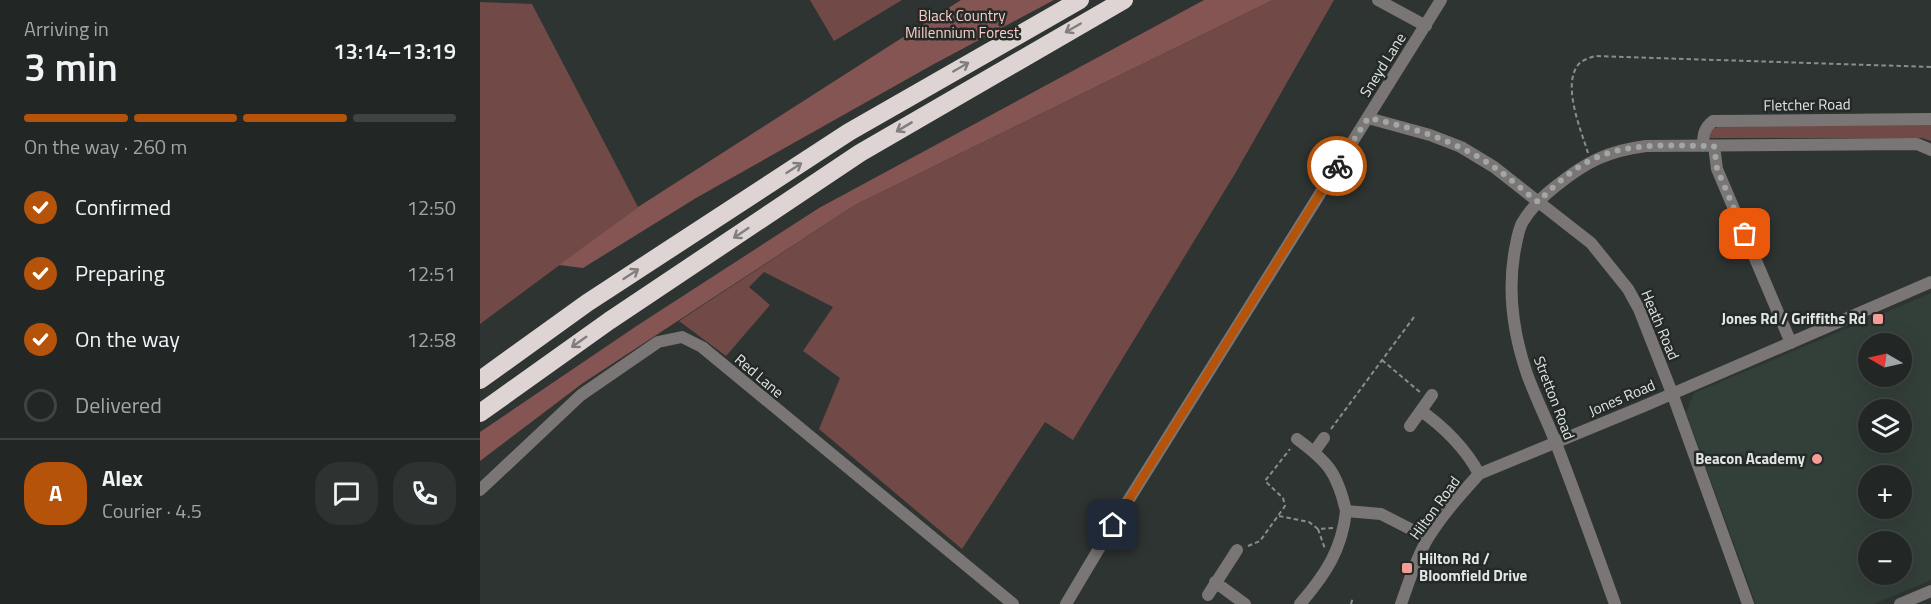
<!DOCTYPE html>
<meta charset="utf-8">
<style>
:root{--surface:#222725;--page:#2e3332;--text:#f1f3f6;--muted:#a2a5a7;--line:#3f4442;--accent:#b45309}
body{margin:0;font-family:"Titillium Web",sans-serif;background:var(--page);color:var(--text);height:100vh;display:flex;flex-direction:column;font-size:22px;white-space:nowrap}
*{box-sizing:border-box;margin:0}
p{font-size:20px;color:var(--muted)}
.icon{flex:none;width:33px;height:33px;fill:none;stroke:currentColor;stroke-width:2;stroke-linecap:round;stroke-linejoin:round}
.map{position:relative;flex:1;overflow:hidden}
.side{display:flex;flex-direction:column;background:var(--surface);width:480px}
.side>*{flex:none}
.needle{width:39px;rotate:279deg}
.tools{position:absolute;left:1378px;top:333px;display:grid;gap:12px}
.tools a{display:grid;place-items:center;width:54px;height:54px;border-radius:50%;background:var(--surface);box-shadow:0 6px 24px #0002,0 0 0 2px var(--line);font-size:30px}
.pin{position:absolute;display:grid;place-items:center;width:51px;height:51px;color:#fff;margin:-26px;border-radius:12px;box-shadow:0 3px 9px #0006}
.courier{position:absolute;display:grid;place-items:center;width:60px;height:60px;margin:-30px;border:4px solid #b45309;border-radius:50%;background:#fff;color:#222;box-shadow:0 2px 8px #0007}
.head em{font-style:normal;font-weight:600}
.head div{display:flex;flex-direction:column-reverse}
.head{display:flex;align-items:center;justify-content:space-between;height:102px;padding:0 24px}
h1{font-size:39px;font-weight:600;line-height:45px}
.bar{display:grid;grid-template-columns:repeat(4,1fr);gap:9px 6px;align-content:center;height:72px;padding:0 24px}
.bar i{height:8px;border-radius:4px;background:var(--line)}
.bar .selected{background:var(--accent)}
.bar p{grid-column:span 4}
.line{display:flex;align-items:center;gap:15px;padding:0 24px;border-top:2px solid var(--line)}
.line div{flex:1}
.round{display:grid;place-items:center;flex:none;width:63px;height:63px;border-radius:24px;background:var(--page)}
ol{padding:0 24px;list-style:none}
li{display:flex;align-items:center;gap:18px;height:66px}
li p{margin-inline-start:auto}
li .icon{padding:6px;border-radius:50%;background:var(--accent);color:#fff;stroke-width:4}
li:last-child{color:var(--muted)}
li i{width:33px;height:33px;border:3px solid var(--line);border-radius:50%}
main{display:flex;flex:1;min-height:0}
.map>svg:first-child{display:block}
</style>
<main>
<section class="side">
<div class="head"><div><h1>3 min</h1><p>Arriving in</p></div><em>13:14–13:19</em></div>
<div class="bar"><i class="selected"></i><i class="selected"></i><i class="selected"></i><i></i><p>On the way · 260 m</p></div>
<ol>
<li><svg class="icon" aria-label="check" viewBox="0 0 24 24"><path d="M5 12l5 5 9-10"/></svg>Confirmed<p>12:50</p></li>
<li><svg class="icon" aria-label="check" viewBox="0 0 24 24"><path d="M5 12l5 5 9-10"/></svg>Preparing<p>12:51</p></li>
<li><svg class="icon" aria-label="check" viewBox="0 0 24 24"><path d="M5 12l5 5 9-10"/></svg>On the way<p>12:58</p></li>
<li><i></i>Delivered</li>
</ol>
<div class="line" style="height:108px"><b class="round" style="background:var(--accent);color:#fff">A</b><div><b>Alex</b><p>Courier · 4.5</p></div><a class="round"><svg class="icon" aria-label="chat" viewBox="0 0 24 24"><path d="M4 5h16v11H9l-5 4z"/></svg></a><a class="round"><svg class="icon" aria-label="phone" viewBox="0 0 24 24"><path d="M5 4h4l2 5-3 2q2 4 5 5l2-3 5 2v4C11 20 4 13 5 4z"/></svg></a></div>
</section>
<div class="map">
<svg width="1451" height="604" viewBox="0 0 1451 604">
<rect width="100%" height="100%" fill="#2e3431"/>
<!-- built -->
<path fill="#333f39" fill-rule="evenodd" d="M1451 293V580L1394 604H1276L1206 413 1214 393ZM1389 344H1422V376H1389ZM1389 410H1422V442H1389ZM1389 476H1422V508H1389ZM1389 542H1422V574H1389Z"/>
<!-- green -->
<path fill="#714a47" d="M330 0H422L354 41Z
M793 0H854L756 172 593 440 565 422 482 549 339 429 360 378 323 351 353 307 284 272 269 287 290 305 246 356 199 321 375 205Z
M0 2 52 4 158 207 0 324Z
M1244 125H1451V141L1442 138H1229L1232 129Z"/>
<!-- forest -->
<path fill="#845552" d="M481 0H574L454 64 216 198 103 268 79 265 158 207Z
M724 0H793L375 205 103 383 0 461V432L158 325 339 208Z"/>
<g fill="none" stroke-linecap="round" stroke-linejoin="round">
<!-- path -->
<path stroke="#898e8b" stroke-width="2" stroke-dasharray="4.5 3" stroke-linecap="butt" d="M1108 153C1101 130 1082 86 1098 65 1102 60 1109 58 1115 56L1451 67
M902 360 941 393
M851 429 934 317
M799 516 829 522 838 529 853 528
M838 529 845 549
M768 546 780 541 805 506 803 498 785 481 810 449
M871 604 873 597"/>
<!-- minor -->
<path stroke="#7a7676" stroke-width="12" d="M898 0 946 26
M888 118 950 135 981 147 1014 167 1111 243 1148 289 1159 309 1192 393 1268 604
M1223 146C1223 135 1224 128 1233 121L1451 119
M1234 146 1237 169 1311 343
M941 411C963 426 987 450 999 474
M930 426 952 395
M817 439C848 462 857 472 866 511L901 514 948 538
M834 452 844 438
M0 490 101 395 178 342 202 337 222 347 533 604
M735 582 765 604
M728 595 757 550
M586 604 633 525 961 0
M820 604C845 575 862 550 866 511
M921 604C929 582 936 558 948 538 962 515 981 494 999 474L1164 406 1451 282
M1135 604C1116 551 1097 498 1077 446 1068 422 1056 399 1047 374 1033 333 1027 292 1035 249 1037 240 1038 231 1042 223 1051 208 1063 196 1076 186 1106 162 1127 151 1166 146L1437 144 1451 150
M1420 604 1451 591"/>
<!-- motorway -->
<path stroke="#ddd4d3" stroke-width="18" d="M0 380 107 303 369 132 600 0
M0 413 129 321 380 153 644 0"/>
</g>
<!-- one-way arrows -->
<defs><path id="oneway-shaft" d="M-6 0H5M1.5-3L5.5 0L1.5 3" fill="none" stroke-width="1.6" stroke-linecap="round" stroke-linejoin="round" transform="scale(1.5)"/></defs>
<g stroke="#807f7d">
<use href="#oneway-shaft" transform="translate(593 28) rotate(150)"/>
<use href="#oneway-shaft" transform="translate(481 67) rotate(-30)"/>
<use href="#oneway-shaft" transform="translate(424 127) rotate(149)"/>
<use href="#oneway-shaft" transform="translate(314 168) rotate(-33)"/>
<use href="#oneway-shaft" transform="translate(261 233) rotate(146)"/>
<use href="#oneway-shaft" transform="translate(151 274) rotate(-33)"/>
<use href="#oneway-shaft" transform="translate(99 342) rotate(145)"/>
</g>
<g fill="none" stroke-linecap="round" stroke-linejoin="round">
<!-- done -->
<path stroke="#a2a7a5" stroke-width="6" stroke-dasharray="0 10.8" d="M857 166 888 118C931 127 977 141 1014 167 1029 177 1043 191 1058 202 1073 187 1090 171 1109 161 1148 141 1192 146 1234 146L1237 169 1265 234"/>
<!-- route -->
<path stroke="#b45309" stroke-width="8" d="M633 525 857 166"/>
</g>
<!-- markers -->
<g fill="#f59c96" stroke="#242a27" stroke-width="2">
<rect x="1392" y="313" width="12" height="12" rx="3"/>
<circle cx="1337" cy="459" r="6"/>
<rect x="921" y="562" width="12" height="12" rx="3"/>
</g>
<g text-anchor="middle" stroke-width="5" stroke-linejoin="round" paint-order="stroke">
<!-- park labels -->
<g font-size="15" fill="#fdccc8" stroke="#242a27">
<text x="482" y="21">Black Country<tspan x="482" dy="17">Millennium Forest</tspan></text>
</g>
<!-- street labels -->
<g font-size="15" fill="#e1e5e3" stroke="#242a27">
<text transform="translate(903 65) rotate(-58)" y="5">Sneyd Lane</text>
<text transform="translate(1327 105) rotate(-1)" y="5">Fletcher Road</text>
<text transform="translate(1180 325) rotate(67)" y="5">Heath Road</text>
<text transform="translate(279 376) rotate(40)" y="5">Red Lane</text>
<text transform="translate(1074 398) rotate(69)" y="5">Stretton Road</text>
<text transform="translate(1142 398) rotate(-23)" y="5">Jones Road</text>
<text transform="translate(955 508) rotate(-54)" y="5">Hilton Road</text>
</g>
<!-- poi labels -->
<g font-size="15" font-weight="bold" fill="#e1e5e3" stroke="#242a27" text-anchor="end">
<text x="1386" y="324">Jones Rd / Griffiths Rd</text>
<text x="1325" y="464">Beacon Academy</text>
<text x="939" y="564" text-anchor="start">Hilton Rd /<tspan x="939" dy="17">Bloomfield Drive</tspan></text>
</g>
</g>
</svg>
<div class="tools">
<a><svg class="needle" viewBox="-14 -14 28 28"><path d="M0-13l5 13h-10z" fill="#e53935"/><path d="M0 13l5-13h-10z" fill="#a2a5a7"/></svg></a>
<a><svg class="icon" aria-label="layers" viewBox="0 0 24 24"><path d="M12 4l9 5-9 5-9-5zM3 14l9 5 9-5"/></svg></a>
<a>+</a>
<a>−</a>
</div>
<div class="pin" style="left:1265px;top:234px;background:#ea580c"><svg class="icon" aria-label="bag" viewBox="0 0 24 24"><path d="M5 8h14l-1 12H6zM9 8a3 3 0 0 1 6 0"/></svg></div>
<div class="pin" style="left:633px;top:525px;background:#1f2937"><svg class="icon" aria-label="home" viewBox="0 0 24 24"><path d="M3 11l9-7 9 7M6 9v11h12V9"/></svg></div>
<div class="courier" style="left:857px;top:166px"><svg class="icon" aria-label="bike" viewBox="0 0 24 24"><circle cx="6" cy="16" r="4"/><circle cx="18" cy="16" r="4"/><path d="M6 16l4-8h5l3 8M10 8l3 8H6M13 5h3"/></svg></div>
</div>
</main>
